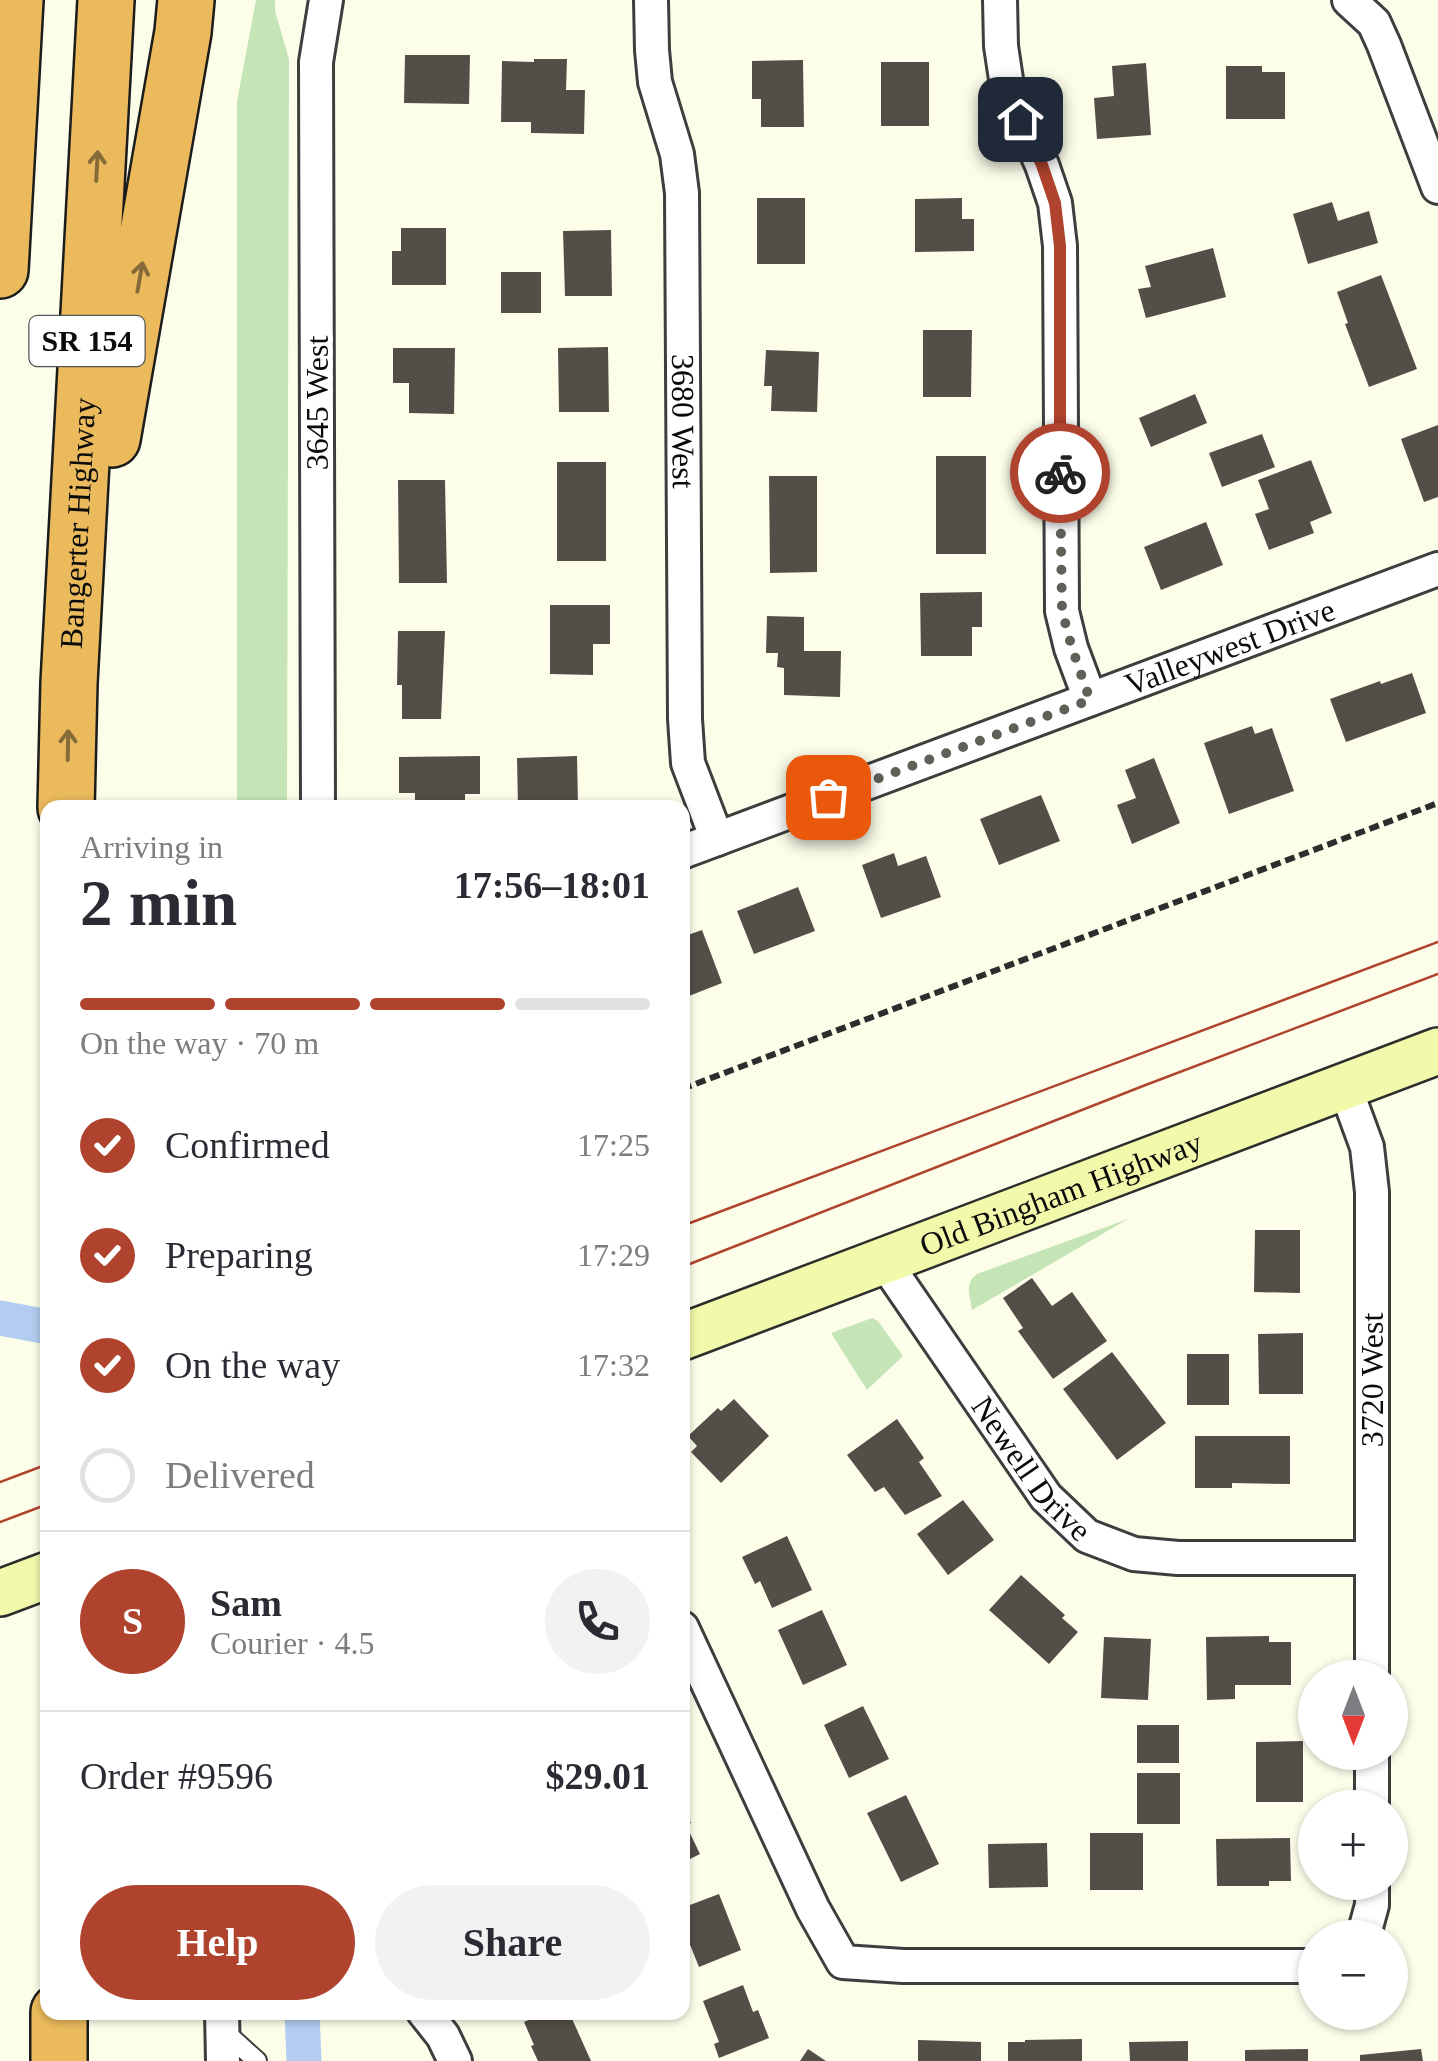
<!DOCTYPE html>
<meta charset="utf-8">
<style>
:root{--surface:#fff;--page:#f2f2f3;--text:#2b2b33;--muted:#7c7c81;--line:#e1e1e2;--accent:#b0432e}
body{margin:0;font-family:"Times New Roman",serif;background:var(--page);color:var(--text);height:100vh;display:flex;flex-direction:column;font-size:38px;white-space:nowrap}
*{box-sizing:border-box;margin:0}
p{font-size:32px;color:var(--muted)}
.icon{flex:none;width:55px;height:55px;fill:none;stroke:currentColor;stroke-width:2;stroke-linecap:round;stroke-linejoin:round}
.map{position:relative;flex:1;overflow:hidden}
.side{position:absolute;left:40px;top:800px;width:650px;height:1220px;display:flex;flex-direction:column;background:var(--surface);border-radius:20px;box-shadow:0 2px 8px #0004}
.side>*{flex:none}
.needle{width:65px;rotate:180deg}
.tools{position:absolute;left:1298px;top:1660px;display:grid;gap:20px}
.tools a{display:grid;place-items:center;width:110px;height:110px;border-radius:50%;background:var(--surface);box-shadow:0 2px 8px #0004;font-size:50px}
.pin{position:absolute;display:grid;place-items:center;width:85px;height:85px;color:#fff;margin:-42px;border-radius:20px;box-shadow:0 5px 15px #0006}
.courier{position:absolute;display:grid;place-items:center;width:100px;height:100px;margin:-50px;border:8px solid #b0432e;border-radius:50%;background:#fff;color:#222;box-shadow:0 2px 12px #0007}
.headline em{font-style:normal;font-weight:700}
.headline div{display:flex;flex-direction:column-reverse}
.headline{display:flex;align-items:center;justify-content:space-between;height:170px;padding:0 40px}
h1{font-size:65px;font-weight:700;line-height:75px}
.bar{display:grid;grid-template-columns:repeat(4,1fr);gap:15px 10px;align-content:center;height:120px;padding:0 40px}
.bar i{height:12px;border-radius:8px;background:var(--line)}
.bar .on{background:var(--accent)}
.bar p{grid-column:span 4}
.line{display:flex;align-items:center;gap:25px;padding:0 40px;border-top:2px solid var(--line)}
.line div{flex:1}
.round{display:grid;place-items:center;flex:none;width:105px;height:105px;border-radius:52px;background:var(--page)}
ol{padding:0 40px;list-style:none}
li{display:flex;align-items:center;gap:30px;height:110px}
li p{margin-inline-start:auto}
li .icon{padding:10px;border-radius:50%;background:var(--accent);color:#fff;stroke-width:4}
li:last-child{color:var(--muted)}
li i{width:55px;height:55px;border:5px solid var(--line);border-radius:50%}
.cta{display:flex;gap:20px;margin-top:auto;padding:20px 40px}
.cta a{flex:1;height:115px;border-radius:60px;background:var(--accent);color:#fff;font-size:40px;font-weight:700;line-height:115px;text-align:center}
.cta a+a{background:var(--page);color:var(--text)}
.map>svg:first-child{display:block}
</style>
<div class="map">
<svg width="1438" height="2061" viewBox="0 0 1438 2061">
<rect width="100%" height="100%" fill="#fdfeea"/>
<!-- green -->
<path fill="#c5e5b7" d="M256 0H275V11L289 59 287 808 237 807V101Z
M1128 1219 972 1310C970 1296 964 1283 977 1274Z
M872 1318 878 1321 903 1356 867 1390 831 1333Z"/>
<g fill="none" stroke-linecap="round" stroke-linejoin="round">
<!-- canal -->
<path stroke="#b3cdf1" stroke-width="35" d="M0 1318 48 1327
M302 2012 304 2061"/>
</g>
<!-- building -->
<path fill="#534e48" d="M405 55H470L469 104 404 103Z
M534 59H567L566 90H585L584 134 531 133V122H501L502 61 534 62Z
M803 60 804 127H761V99H752V61Z
M881 62H929V126H881Z
M1146 63 1151 135 1097 139 1094 98 1114 96 1112 66Z
M1226 66H1262V72H1285V119H1226Z
M757 198H805V264H757Z
M962 198V219H974V251L915 252V199Z
M1332 202 1338 221 1369 211 1378 243 1308 264 1293 214Z
M401 228H446V285H392V251H401Z
M611 230 612 296H565L563 231Z
M1213 248 1226 297 1146 318 1138 289 1151 287 1145 266Z
M501 272H541V313H501Z
M1381 275 1417 369 1369 387 1345 324 1348 323 1337 292Z
M923 330H972L971 397H923Z
M608 347 609 412H559L558 348Z
M393 348H455L454 414 409 413V383H393Z
M766 350 819 352 817 412 771 411 772 386H764Z
M1195 394 1207 423 1151 447 1139 418Z
M1438 425V497L1424 502 1401 439Z
M1262 434 1275 467 1222 487 1209 453Z
M936 456H986V554H936Z
M1311 460 1332 513 1310 522 1314 533 1269 550 1255 514 1269 509 1258 480Z
M557 462H606V561H557Z
M769 476H817V572L770 573Z
M398 480H445L447 583H399Z
M1206 522 1223 565 1161 590 1144 547Z
M982 592V627H972V656H921L920 593Z
M550 605H610V644H593V675L550 674Z
M767 616 804 617V651H841L840 697 784 695V668L777 667 778 653H766Z
M398 631H445L441 719H402V685H397Z
M1412 673 1426 713 1346 742 1330 699 1380 681 1381 684Z
M1252 726 1255 734 1272 728 1294 791 1229 814 1204 743Z
M480 756V794H465V808H415V793H399V757Z
M577 756 578 805 518 808 517 758Z
M1154 758 1180 823 1132 844 1117 805 1136 798 1125 770Z
M1041 795 1060 841 999 865 980 819Z
M894 853 898 866 926 856 941 897 881 918 862 865Z
M798 887 815 931 754 954 737 911Z
M702 930 722 983 689 996 682 982V937Z
M1255 1230H1300V1293L1254 1292Z
M1032 1278 1052 1306 1072 1292 1107 1341 1053 1379 1018 1331 1023 1328 1003 1298Z
M1303 1333V1394H1259L1258 1334Z
M1112 1352 1166 1423 1117 1460 1063 1389Z
M1187 1354H1229V1405H1187Z
M734 1399 769 1436 721 1483 691 1452 697 1446 688 1436 718 1408 721 1411Z
M897 1419 924 1458 919 1462 942 1496 905 1515 884 1487 875 1492 847 1455Z
M1195 1436H1290V1484L1232 1483V1488H1195Z
M963 1500 994 1540 948 1575 917 1534Z
M787 1536 812 1590 772 1608 760 1581 755 1584 742 1557Z
M1021 1575 1065 1615 1062 1618 1078 1632 1049 1664 989 1610Z
M822 1610 847 1665 803 1685 778 1630Z
M1269 1636V1642H1291V1685H1235V1699L1207 1700 1206 1637Z
M1104 1637 1151 1639 1148 1700 1101 1698Z
M863 1706 889 1759 849 1778 824 1725Z
M1137 1725H1179V1763H1137Z
M1303 1741V1802H1256V1742Z
M1137 1773H1180V1824H1137Z
M906 1795 939 1864 901 1882 867 1813Z
M682 1805 691 1823 686 1825 700 1854 682 1863Z
M1090 1833H1143V1890H1090Z
M1290 1838 1291 1881H1269V1886H1217L1216 1839Z
M1047 1843 1048 1887 989 1888 988 1844Z
M719 1894 741 1950 699 1967 682 1925V1908Z
M743 1985 753 2012 758 2010 769 2038 719 2058 714 2044 719 2042 703 2001Z
M546 2012H569L591 2061H538L531 2046 534 2045 524 2022Z
M1082 2039V2061H1008V2042H1025V2040Z
M918 2040 981 2042V2061H918Z
M1188 2041V2061H1130L1129 2042Z
M808 2049 826 2061H800Z
M1308 2049V2061H1245V2050Z
M1421 2049 1423 2061H1360V2055Z"/>
<g fill="none" stroke-linecap="round" stroke-linejoin="round">
<defs>
<path id="lane" d="M224 2031 257 2061"/>
<g id="street">
<path id="s1" d="M651 0 652 50 655 82 677 154 682 193 685 719 688 763 717 839"/>
<path d="M1000 0 1001 46 1007 86 1042 165 1055 203 1060 246 1062 611 1071 648 1090 699"/>
<path d="M1349 0 1374 23 1384 45 1438 187"/>
<path d="M318 808 316 62 326 0"/>
<path id="s2" d="M682 852 1438 569"/>
<path d="M1345 1087 1367 1147 1372 1192V1678"/>
<path id="s3" d="M884 1261 1046 1497 1087 1536 1134 1554 1178 1558H1372"/>
<path d="M682 1628 813 1909 843 1962 903 1966H1315"/>
<path d="M1372 1752V1808"/>
<path d="M1363 1938 1372 1905V1882"/>
<path d="M222 2012 223 2061"/>
<path d="M424 2012 443 2036 455 2061"/>
</g>
<g id="secondary">
<path id="s4" d="M682 1337 1438 1051"/>
<path d="M0 1593 48 1575"/>
</g>
<g id="highway">
<path d="M0 270 15 0"/>
<path d="M112 439 183 32 186 0"/>
<path id="s5" d="M66 808 69 683 106 0"/>
<path d="M59 2012V2061"/>
</g>
</defs>
<!-- lane casing -->
<use href="#lane" stroke="#3e3e3e" stroke-width="22"/>
<!-- street casing -->
<use href="#street" stroke="#3e3e3e" stroke-width="38"/>
<!-- secondary casing -->
<use href="#secondary" stroke="#2d2d2d" stroke-width="50"/>
<!-- highway casing -->
<use href="#highway" stroke="#1c1c1c" stroke-width="60"/>
<!-- path -->
<path stroke="#2d2d2d" stroke-width="6" stroke-dasharray="10 5" stroke-linecap="butt" d="M682 1089 1438 803"/>
<!-- lane -->
<use href="#lane" stroke="#fff" stroke-width="18"/>
<!-- street -->
<use href="#street" stroke="#fff" stroke-width="32"/>
<!-- secondary -->
<use href="#secondary" stroke="#f1f9aa" stroke-width="45"/>
<!-- highway -->
<use href="#highway" stroke="#eaba5c" stroke-width="55"/>
<!-- tram -->
<path stroke="#b0432e" stroke-width="2.5" d="M682 1226 1438 942
M682 1267 1143 1086 1438 974
M0 1482 48 1464
M0 1522 48 1504"/>
</g>
<!-- one-way arrows -->
<defs><path id="oneway-shaft" d="M-6 0H5M1.5-3L5.5 0L1.5 3" fill="none" stroke-width="1.6" stroke-linecap="round" stroke-linejoin="round" transform="scale(2.5)"/></defs>
<g stroke="#866b38">
<use href="#oneway-shaft" transform="translate(97 166) rotate(-87)"/>
<use href="#oneway-shaft" transform="translate(140 277) rotate(-80)"/>
<use href="#oneway-shaft" transform="translate(68 745) rotate(-89)"/>
</g>
<g fill="none" stroke-linecap="round" stroke-linejoin="round">
<!-- done -->
<path stroke="#606059" stroke-width="10" stroke-dasharray="0 18" d="M828 797 1090 700 1072 648 1062 611 1060 473"/>
<!-- route -->
<path stroke="#b0432e" stroke-width="12" d="M1020 119 1042 165 1055 203 1060 246V473"/>
</g>
<g text-anchor="middle" stroke-width="10" stroke-linejoin="round" paint-order="stroke">
<!-- shield labels -->
<rect fill="#fff" stroke="#545454" stroke-width="2.5" x="29.5" y="316" width="115" height="50" rx="8"/>
<g font-size="30" font-weight="bold" fill="#0b0b0b">
<text x="87" y="351">SR 154</text>
</g>
<!-- street labels -->
<g font-size="32" fill="#0b0b0b" stroke="#fff">
<text transform="translate(317 403) rotate(-90)" y="11">3645 West</text>
<text dy="11" stroke="none"><textPath href="#s1" startOffset="425">3680 West</textPath></text>
<text dy="11" stroke="none"><textPath href="#s5" startOffset="285">Bangerter Highway</textPath></text>
<text dy="11" stroke="none"><textPath href="#s2" startOffset="585">Valleywest Drive</textPath></text>
<text dy="11" stroke="none"><textPath href="#s4" startOffset="405">Old Bingham Highway</textPath></text>
<text transform="translate(1372 1380) rotate(-90)" y="11">3720 West</text>
<text dy="11" stroke="none"><textPath href="#s3" startOffset="255">Newell Drive</textPath></text>
</g>
</g>
</svg>
<div class="tools">
<a><svg class="needle" viewBox="-14 -14 28 28"><path d="M0-13l5 13h-10z" fill="#e53935"/><path d="M0 13l5-13h-10z" fill="#7c7c81"/></svg></a>
<a>+</a>
<a>−</a>
</div>
<div class="pin" style="left:828px;top:797px;background:#ea580c"><svg class="icon" aria-label="bag" viewBox="0 0 24 24"><path d="M5 8h14l-1 12H6zM9 8a3 3 0 0 1 6 0"/></svg></div>
<div class="pin" style="left:1020px;top:119px;background:#1f2937"><svg class="icon" aria-label="home" viewBox="0 0 24 24"><path d="M3 11l9-7 9 7M6 9v11h12V9"/></svg></div>
<div class="courier" style="left:1060px;top:473px"><svg class="icon" aria-label="bike" viewBox="0 0 24 24"><circle cx="6" cy="16" r="4"/><circle cx="18" cy="16" r="4"/><path d="M6 16l4-8h5l3 8M10 8l3 8H6M13 5h3"/></svg></div>
<section class="side">
<div class="headline"><div><h1>2 min</h1><p>Arriving in</p></div><em>17:56–18:01</em></div>
<div class="bar"><i class="on"></i><i class="on"></i><i class="on"></i><i></i><p>On the way · 70 m</p></div>
<ol>
<li><svg class="icon" aria-label="check" viewBox="0 0 24 24"><path d="M5 12l5 5 9-10"/></svg>Confirmed<p>17:25</p></li>
<li><svg class="icon" aria-label="check" viewBox="0 0 24 24"><path d="M5 12l5 5 9-10"/></svg>Preparing<p>17:29</p></li>
<li><svg class="icon" aria-label="check" viewBox="0 0 24 24"><path d="M5 12l5 5 9-10"/></svg>On the way<p>17:32</p></li>
<li><i></i>Delivered</li>
</ol>
<div class="line" style="height:180px"><b class="round" style="background:var(--accent);color:#fff">S</b><div><b>Sam</b><p>Courier · 4.5</p></div><a class="round"><svg class="icon" aria-label="phone" viewBox="0 0 24 24"><path d="M5 4h4l2 5-3 2q2 4 5 5l2-3 5 2v4C11 20 4 13 5 4z"/></svg></a></div>
<div class="line" style="height:130px"><div>Order #9596</div><b>$29.01</b></div>
<div class="cta"><a>Help</a><a>Share</a></div>
</section>
</div>
